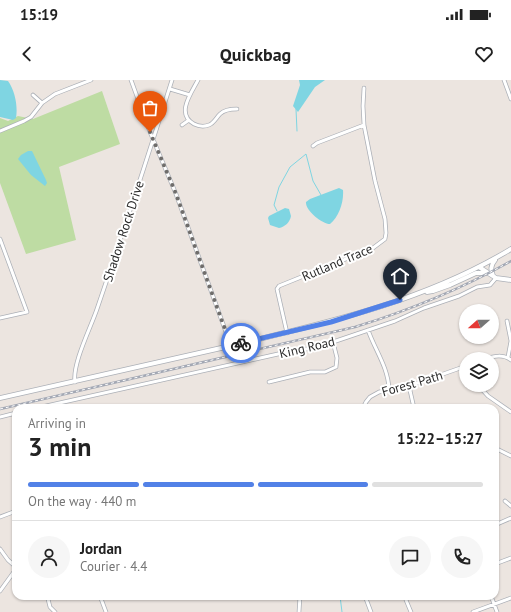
<!DOCTYPE html>
<meta charset="utf-8">
<style>
:root{--surface:#fff;--page:#f6f6f6;--text:#222;--muted:#767676;--line:#e0e0e0;--accent:#5281e7}
body{margin:0;font-family:"PT Sans",sans-serif;background:var(--page);color:var(--text);height:100vh;display:flex;flex-direction:column;font-size:15px;white-space:nowrap}
*{box-sizing:border-box;margin:0}
p{font-size:13px;color:var(--muted)}
.icon{flex:none;width:22px;height:22px;fill:none;stroke:currentColor;stroke-width:2;stroke-linecap:round;stroke-linejoin:round}
.map{position:relative;flex:1;overflow:hidden}
.drawer{position:absolute;left:12px;top:324px;width:487px;height:196px;display:flex;flex-direction:column;background:var(--surface);border-radius:12px;box-shadow:0 1px 3px #0004}
.drawer>*{flex:none}
.needle{width:26px;rotate:249deg}
.buttons{position:absolute;left:459px;top:224px;display:grid;gap:8px}
.buttons a{display:grid;place-items:center;width:40px;height:40px;border-radius:50%;background:var(--surface);box-shadow:0 1px 3px #0004;font-size:20px}
.pin{position:absolute;display:grid;place-items:center;width:34px;height:34px;color:#fff;margin:-41px -17px;border-radius:50% 50% 50% 0;rotate:-45deg;box-shadow:0 0 4px #0007}
.pin .icon{rotate:45deg}
.courier{position:absolute;display:grid;place-items:center;width:40px;height:40px;margin:-20px;border:3px solid #5281e7;border-radius:50%;background:#fff;color:#222;box-shadow:0 1px 5px #0007}
.headline em{font-style:normal;font-weight:600}
.headline div{display:flex;flex-direction:column-reverse}
.headline{display:flex;align-items:center;justify-content:space-between;height:68px;padding:0 16px}
h1{font-size:26px;font-weight:600;line-height:30px}
.bar{display:grid;grid-template-columns:repeat(4,1fr);gap:6px 4px;align-content:center;height:48px;padding:0 16px}
.bar i{height:5px;border-radius:3px;background:var(--line)}
.bar .selected{background:var(--accent)}
.bar p{grid-column:span 4}
.line{display:flex;align-items:center;gap:10px;padding:0 16px;border-top:1px solid var(--line)}
.line div{flex:1}
.round{display:grid;place-items:center;flex:none;width:42px;height:42px;border-radius:21px;background:var(--page)}
.status{display:flex;justify-content:space-between;align-items:center;height:28px;padding:0 20px;background:var(--surface);direction:ltr}
.status svg{height:11px;fill:currentColor}
header{display:flex;justify-content:space-between;align-items:center;height:52px;padding:0 16px;background:var(--surface);font-size:18px;font-weight:600}
.map>svg:first-child{display:block}
</style>
<div class="status"><b>15:19</b><svg viewBox="0 0 49 12"><path d="M0 12V9h3v3zM5 12V6h3v6zM10 12V3h3v9zM15 12V0h3v12zM26 1h20v11H26zM47 4h2v5h-2z"/></svg></div>
<header><svg class="icon" aria-label="back" viewBox="0 0 24 24"><path d="M15 5l-7 7 7 7"/></svg>Quickbag<svg class="icon" aria-label="heart" viewBox="0 0 24 24"><path d="M12 20l-8-8c-3-5 5-10 8-4 3-6 11-1 8 4z"/></svg></header>
<div class="map">
<svg width="511" height="532" viewBox="0 0 511 532">
<rect width="100%" height="100%" fill="#ece5e0"/>
<!-- green -->
<path fill="#bedca3" d="M102 11 120 64 59 87 76 160 26 174 0 103V38L8 41 18 36 33 39Z"/>
<!-- water -->
<path fill="#7fd5e2" d="M0 0 8 1C15 11 18 26 16 38L13 40 0 37Z
M299 0H325L315 7 298 32 293 26 300 5Z
M28 71H32L33 73 46 100 47 103 45 106 31 95 18 79 21 75Z
M339 108 343 110C344 122 339 137 330 144 322 144 305 130 306 122L310 119Z
M285 128 289 129 291 136C290 142 285 147 279 148L270 145 268 138 269 136Z"/>
<g fill="none" stroke-linecap="round" stroke-linejoin="round">
<!-- stream -->
<path stroke="#7fd5e2" stroke-width="1" d="M296 29 297 51
M277 131 274 125 279 107 290 87 306 74 313 101 321 115
M340 516 342 532"/>
<defs>
<path id="minor" d="M131 0 150 52 176 114 231 266
M198 0C192 12 175 34 194 44 198 46 204 47 209 45 214 43 216 38 220 34 224 30 231 29 237 29
M504 0 511 19
M170 9 190 15
M33 15 42 23
M182 45 189 40
M0 51 24 41 31 37 42 23 55 14 91 0
M313 66 317 63 364 45
M0 159 27 232 0 238
M507 241 511 261 508 277
M368 250C375 270 388 287 389 309
M287 253 277 209 279 206 373 168 385 159 386 153 385 139 375 101 364 45 363 26 364 8
M333 262 337 278 336 287
M485 279C494 276 503 274 511 280
M75 302C72 284 91 247 97 229 123 153 148 76 172 0
M269 302 310 292H325L336 287
M478 305 488 316 511 332
M409 306 414 328
M37 328 287 272 313 268 333 262 395 241 424 228 459 216 477 207 490 205 496 198
M363 328 366 322 370 317 379 312 409 306 466 286
M0 337 16 333
M495 368 511 376
M505 421 511 426
M0 437 16 431
M495 445 511 438
M0 469 8 480 16 487
M495 484 511 478
M0 511 16 489
M100 516 106 532
M251 516H261
M365 516 371 532
M409 516 406 518V520L411 532
M491 516 497 532
M48 519 50 527 55 532
M299 532 300 516
M473 532 511 518"/>
<path id="secondary" d="M479 187 496 198 511 200
M493 196C491 190 490 186 495 180
M427 212 433 211 450 205 476 193H486
M0 318C77 301 153 283 230 266 327 243 425 221 511 169"/>
</defs>
<!-- minor casing -->
<use href="#minor" stroke="#acb0b7" stroke-width="4.5"/>
<!-- secondary casing -->
<use href="#secondary" stroke="#acb0b7" stroke-width="5.5"/>
<!-- minor -->
<use href="#minor" stroke="#fff" stroke-width="3"/>
<!-- secondary -->
<use href="#secondary" stroke="#fff" stroke-width="4"/>
<defs>
<path id="rail" d="M0 329 355 247C410 230 461 209 511 181"/>
</defs>
<!-- rail casing -->
<use href="#rail" stroke="#a3a8b4" stroke-width="2.5"/>
<!-- rail -->
<use href="#rail" stroke="#fff" stroke-width="1" stroke-dasharray="3" stroke-linecap="butt"/>
</g>
<g fill="none" stroke-linecap="round" stroke-linejoin="round">
<!-- done -->
<path stroke="#6f6d6b" stroke-width="4" stroke-dasharray="0 7.2" d="M150 52 176 114 231 266 241 263"/>
<!-- route -->
<path stroke="#5281e7" stroke-width="5" d="M241 263 331 242 400 220"/>
</g>
<g text-anchor="middle" stroke-width="4" stroke-linejoin="round" paint-order="stroke">
<!-- street labels -->
<g font-size="13" fill="#2c2c2c" stroke="#fff">
<text transform="translate(123 151) rotate(-72)" y="5">Shadow Rock Drive</text>
<text transform="translate(337 182) rotate(-23)" y="5">Rutland Trace</text>
<text transform="translate(307 267) rotate(-13)" y="5">King Road</text>
<text transform="translate(412 303) rotate(-16)" y="5">Forest Path</text>
</g>
</g>
</svg>
<div class="buttons">
<a><svg class="needle" viewBox="-14 -14 28 28"><path d="M0-13l5 13h-10z" fill="#e53935"/><path d="M0 13l5-13h-10z" fill="#767676"/></svg></a>
<a><svg class="icon" aria-label="layers" viewBox="0 0 24 24"><path d="M12 4l9 5-9 5-9-5zM3 14l9 5 9-5"/></svg></a>
</div>
<div class="pin" style="left:150px;top:52px;background:#ea580c"><svg class="icon" aria-label="bag" viewBox="0 0 24 24"><path d="M5 8h14l-1 12H6zM9 8a3 3 0 0 1 6 0"/></svg></div>
<div class="pin" style="left:400px;top:220px;background:#1f2937"><svg class="icon" aria-label="home" viewBox="0 0 24 24"><path d="M3 11l9-7 9 7M6 9v11h12V9"/></svg></div>
<div class="courier" style="left:241px;top:263px"><svg class="icon" aria-label="bike" viewBox="0 0 24 24"><circle cx="6" cy="16" r="4"/><circle cx="18" cy="16" r="4"/><path d="M6 16l4-8h5l3 8M10 8l3 8H6M13 5h3"/></svg></div>
<section class="drawer">
<div class="headline"><div><h1>3 min</h1><p>Arriving in</p></div><em>15:22–15:27</em></div>
<div class="bar"><i class="selected"></i><i class="selected"></i><i class="selected"></i><i></i><p>On the way · 440 m</p></div>
<div class="line" style="height:72px"><a class="round"><svg class="icon" aria-label="person" viewBox="0 0 24 24"><circle cx="12" cy="8" r="4"/><path d="M4 21q1-7 8-7t8 7"/></svg></a><div><b>Jordan</b><p>Courier · 4.4</p></div><a class="round"><svg class="icon" aria-label="chat" viewBox="0 0 24 24"><path d="M4 5h16v11H9l-5 4z"/></svg></a><a class="round"><svg class="icon" aria-label="phone" viewBox="0 0 24 24"><path d="M5 4h4l2 5-3 2q2 4 5 5l2-3 5 2v4C11 20 4 13 5 4z"/></svg></a></div>
</section>
</div>
